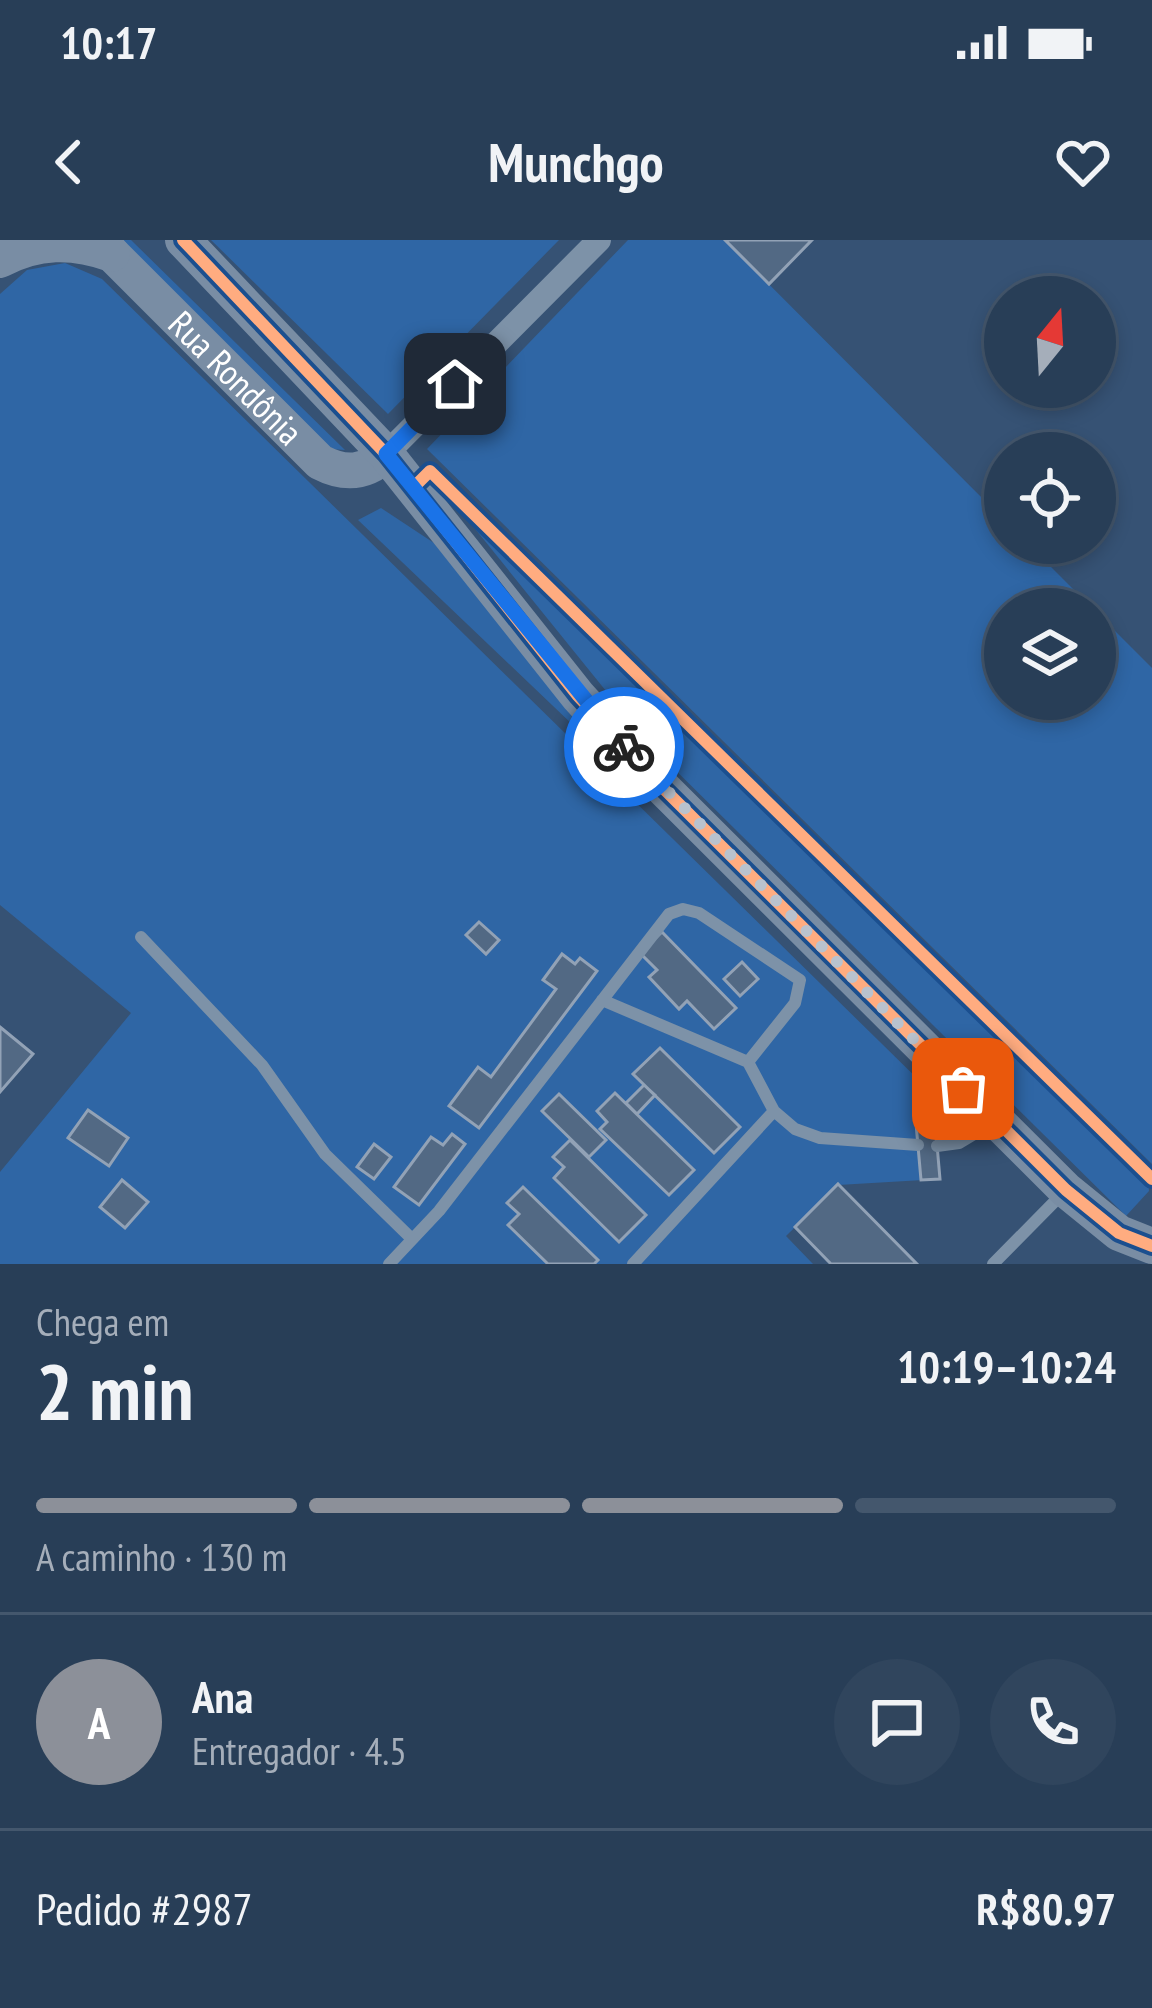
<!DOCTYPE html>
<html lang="pt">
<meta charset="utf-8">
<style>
:root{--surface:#283e57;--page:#30455d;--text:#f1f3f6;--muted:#a5aeba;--line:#44576d;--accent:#8c9099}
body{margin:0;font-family:"PT Sans Narrow",sans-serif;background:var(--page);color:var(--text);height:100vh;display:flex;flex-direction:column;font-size:45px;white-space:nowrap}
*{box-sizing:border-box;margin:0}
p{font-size:39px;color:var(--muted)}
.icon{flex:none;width:66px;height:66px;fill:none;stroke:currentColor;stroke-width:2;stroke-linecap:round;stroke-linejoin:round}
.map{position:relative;height:1024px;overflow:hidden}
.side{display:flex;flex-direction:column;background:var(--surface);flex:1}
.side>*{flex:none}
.needle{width:78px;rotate:18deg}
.buttons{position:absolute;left:984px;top:36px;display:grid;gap:24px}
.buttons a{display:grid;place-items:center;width:132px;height:132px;border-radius:50%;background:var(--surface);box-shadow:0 6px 18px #0003,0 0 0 3px var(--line);font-size:60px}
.pin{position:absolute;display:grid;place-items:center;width:102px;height:102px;color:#fff;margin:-51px;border-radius:24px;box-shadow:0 6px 18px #0006}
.courier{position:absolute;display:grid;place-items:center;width:120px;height:120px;margin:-60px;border:9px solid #1a73e8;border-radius:50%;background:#fff;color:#222;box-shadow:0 3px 15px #0007}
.summary em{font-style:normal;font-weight:700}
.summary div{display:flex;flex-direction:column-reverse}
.summary{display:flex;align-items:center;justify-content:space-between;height:204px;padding:0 36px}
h1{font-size:78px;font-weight:700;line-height:90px}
.bar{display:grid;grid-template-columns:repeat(4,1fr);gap:18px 12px;align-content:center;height:144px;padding:0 36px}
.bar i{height:15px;border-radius:9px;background:var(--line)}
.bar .current{background:var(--accent)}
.bar p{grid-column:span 4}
.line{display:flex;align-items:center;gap:30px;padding:0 36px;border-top:3px solid var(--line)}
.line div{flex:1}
.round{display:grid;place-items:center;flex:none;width:126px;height:126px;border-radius:63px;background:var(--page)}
.status{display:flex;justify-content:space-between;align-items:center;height:84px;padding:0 60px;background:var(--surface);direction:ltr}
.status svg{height:33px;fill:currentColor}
header{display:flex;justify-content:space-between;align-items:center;height:156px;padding:0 36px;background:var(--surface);font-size:54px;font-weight:700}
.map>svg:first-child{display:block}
</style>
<div class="status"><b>10:17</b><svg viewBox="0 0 49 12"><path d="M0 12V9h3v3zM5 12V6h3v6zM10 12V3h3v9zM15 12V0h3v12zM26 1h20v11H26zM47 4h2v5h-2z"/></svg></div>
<header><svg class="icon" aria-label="back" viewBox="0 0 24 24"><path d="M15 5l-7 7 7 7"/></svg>Munchgo<svg class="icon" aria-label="heart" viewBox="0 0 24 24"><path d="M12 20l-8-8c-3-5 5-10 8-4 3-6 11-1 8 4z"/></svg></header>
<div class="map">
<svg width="1152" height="1024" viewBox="0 0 1152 1024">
<rect width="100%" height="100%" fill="#365274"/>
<!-- green -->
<path fill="#2f66a5" d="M118 0H131L345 210 330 209Z
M211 0H559L388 174Z
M628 0H725L1005 281V303H1027L1093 369H1005V459H1095V371L1152 428V924L427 209Z
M65 23 102 39 931 852 940 939 838 945 786 996 813 1024H0V932L131 773 0 665V54L27 30Z
M455 264 1148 940 1149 951 1126 976 648 503Z
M381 268 434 303 618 528 358 280Z"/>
<!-- building -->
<path fill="#526984" stroke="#92a2b6" stroke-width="3" d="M725 0H812L769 44Z
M479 682 499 700 486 714 466 695Z
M662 692 736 768 714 789 687 761 679 769 649 737 657 730 640 713Z
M562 714 575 724 580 718 597 731 479 888 449 866 478 827 491 837 556 749 543 740Z
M742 722 758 739 740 756 724 739Z
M0 787 33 814 0 852Z
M660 808 740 887 714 913 633 834Z
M644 845 655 855 637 874 626 863Z
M615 853 694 930 669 955 600 889 607 882 597 871Z
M559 854 606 900 589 917 542 871Z
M933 859 940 939 921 940 914 861Z
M88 870 128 898 109 926 68 898Z
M452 894 465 904 419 965 394 947 431 897 443 905Z
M570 900 646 975 619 1002 554 938 564 927 553 917Z
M374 904 391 917 374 939 357 927Z
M122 940 148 962 125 988 100 967Z
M838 944 917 1024H831L795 987Z
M523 947 598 1020 594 1024H548L508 985 519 974 507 963Z"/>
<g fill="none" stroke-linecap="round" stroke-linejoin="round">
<!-- lane -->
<path stroke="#7d92a8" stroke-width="12" d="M141 697 262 825 325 914 412 999
M602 760 748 822 774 871 795 889 820 898 918 905
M937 906 959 903 994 882
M389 1024 439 971 669 674 683 669 699 673 800 740 795 763 748 822
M633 1024 774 871
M993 1024 1065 951"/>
<!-- street -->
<path stroke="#7d92a8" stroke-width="24" d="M386 214 599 0"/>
<!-- secondary -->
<g stroke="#798da4" stroke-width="36">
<path id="s1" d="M98 0 320 222C345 235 365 234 386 214"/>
<path d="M183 0 386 214 578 456 653 538 1066 950 1119 993 1152 1006"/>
<path d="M0 20C37 0 73 0 112 14"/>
</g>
<defs>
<path id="cycleway" d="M183 0 386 214 578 456 653 538 1066 950 1119 993 1152 1006
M413 248 430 231 1152 939"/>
</defs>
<!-- cycleway casing -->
<use href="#cycleway" stroke="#1b4f8f" stroke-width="20"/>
<!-- cycleway -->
<use href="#cycleway" stroke="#ffac80" stroke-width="12"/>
</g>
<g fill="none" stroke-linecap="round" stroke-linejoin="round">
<!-- done -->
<path stroke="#b9c2ce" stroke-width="12" stroke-dasharray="0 21.6" d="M624 507 963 849"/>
<!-- route -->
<path stroke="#1a73e8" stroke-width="15" d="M455 144 386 214 624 507"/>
</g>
<g text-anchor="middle" stroke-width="12" stroke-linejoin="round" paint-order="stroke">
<!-- street labels -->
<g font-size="36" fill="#fff" stroke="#1b4f8f">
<text dy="13" stroke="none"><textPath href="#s1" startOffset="195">Rua Rondônia</textPath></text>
</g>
</g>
</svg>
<div class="buttons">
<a><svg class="needle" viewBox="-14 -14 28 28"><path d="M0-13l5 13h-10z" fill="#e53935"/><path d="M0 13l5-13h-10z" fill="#a5aeba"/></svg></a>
<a><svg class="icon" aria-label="locate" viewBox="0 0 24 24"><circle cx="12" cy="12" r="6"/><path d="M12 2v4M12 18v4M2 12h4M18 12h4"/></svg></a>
<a><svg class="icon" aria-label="layers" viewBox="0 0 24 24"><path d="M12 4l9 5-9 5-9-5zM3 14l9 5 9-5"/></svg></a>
</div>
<div class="pin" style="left:963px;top:849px;background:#ea580c"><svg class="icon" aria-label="bag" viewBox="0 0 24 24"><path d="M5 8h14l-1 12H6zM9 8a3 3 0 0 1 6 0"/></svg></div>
<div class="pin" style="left:455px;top:144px;background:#1f2937"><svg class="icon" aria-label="home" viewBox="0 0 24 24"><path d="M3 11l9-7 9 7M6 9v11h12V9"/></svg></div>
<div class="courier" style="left:624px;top:507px"><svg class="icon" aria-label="bike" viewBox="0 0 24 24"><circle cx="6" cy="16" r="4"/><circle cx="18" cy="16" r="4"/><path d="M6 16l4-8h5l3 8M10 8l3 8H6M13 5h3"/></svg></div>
</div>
<section class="side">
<div class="summary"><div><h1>2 min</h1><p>Chega em</p></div><em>10:19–10:24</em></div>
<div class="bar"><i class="current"></i><i class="current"></i><i class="current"></i><i></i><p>A caminho · 130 m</p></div>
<div class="line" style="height:216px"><b class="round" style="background:var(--accent);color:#fff">A</b><div><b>Ana</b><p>Entregador · 4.5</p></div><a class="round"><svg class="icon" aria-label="chat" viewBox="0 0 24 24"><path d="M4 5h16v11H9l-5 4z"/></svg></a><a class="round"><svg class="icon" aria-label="phone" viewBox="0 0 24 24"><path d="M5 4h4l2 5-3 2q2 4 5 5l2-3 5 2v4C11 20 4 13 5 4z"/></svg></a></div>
<div class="line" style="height:156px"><div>Pedido #2987</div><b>R$80.97</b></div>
</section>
